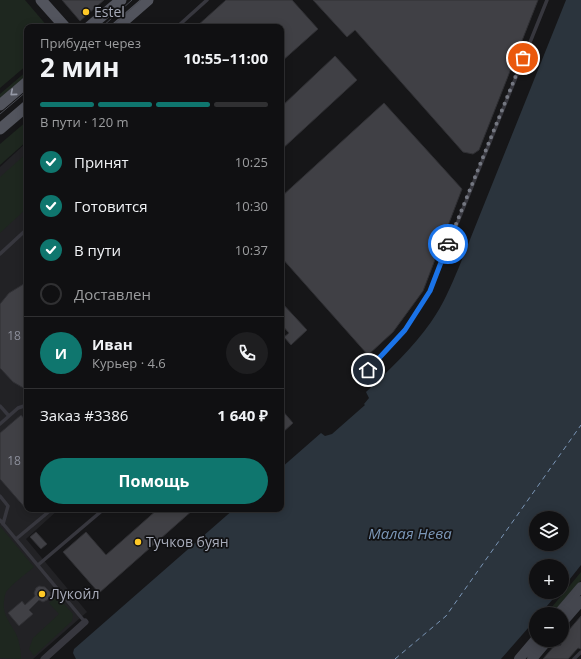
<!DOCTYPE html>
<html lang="ru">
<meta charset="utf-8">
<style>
:root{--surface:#101012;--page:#1e1e20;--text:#f1f3f6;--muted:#9c9d9f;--line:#303032;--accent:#0f766e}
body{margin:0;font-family:"Open Sans",sans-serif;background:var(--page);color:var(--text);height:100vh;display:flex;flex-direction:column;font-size:15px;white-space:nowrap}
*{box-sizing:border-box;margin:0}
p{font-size:13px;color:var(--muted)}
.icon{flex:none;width:22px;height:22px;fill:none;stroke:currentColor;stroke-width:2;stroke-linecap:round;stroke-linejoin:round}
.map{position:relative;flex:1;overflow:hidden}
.details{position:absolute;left:24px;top:24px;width:260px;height:488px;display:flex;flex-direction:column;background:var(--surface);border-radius:8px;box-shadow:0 2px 10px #0003,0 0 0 1px var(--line)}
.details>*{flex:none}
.tools{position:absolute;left:529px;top:511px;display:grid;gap:8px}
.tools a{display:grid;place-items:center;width:40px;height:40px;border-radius:50%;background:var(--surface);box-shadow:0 2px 10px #0003,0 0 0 1px var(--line);font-size:20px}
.pin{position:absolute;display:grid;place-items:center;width:34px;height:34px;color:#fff;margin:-17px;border:2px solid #fff;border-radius:50%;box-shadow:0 1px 4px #0007}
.courier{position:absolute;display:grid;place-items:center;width:40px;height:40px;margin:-20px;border:3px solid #1a73e8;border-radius:50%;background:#fff;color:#222;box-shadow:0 1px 5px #0007}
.summary em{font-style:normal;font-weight:700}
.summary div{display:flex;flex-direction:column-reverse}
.summary{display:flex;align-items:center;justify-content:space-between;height:68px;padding:0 16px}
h1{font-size:26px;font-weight:700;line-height:30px}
.bar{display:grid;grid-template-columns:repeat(4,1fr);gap:6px 4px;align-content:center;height:48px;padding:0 16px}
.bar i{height:5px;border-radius:3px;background:var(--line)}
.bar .on{background:var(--accent)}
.bar p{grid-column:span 4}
.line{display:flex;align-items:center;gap:10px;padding:0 16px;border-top:1px solid var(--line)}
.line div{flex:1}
.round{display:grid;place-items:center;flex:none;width:42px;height:42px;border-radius:21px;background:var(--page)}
ol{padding:0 16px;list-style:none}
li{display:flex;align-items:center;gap:12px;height:44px}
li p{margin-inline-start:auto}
li .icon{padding:4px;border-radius:50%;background:var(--accent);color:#fff;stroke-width:4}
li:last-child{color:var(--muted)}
li i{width:22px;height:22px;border:2px solid var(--line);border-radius:50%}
.cta{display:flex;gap:8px;margin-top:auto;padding:8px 16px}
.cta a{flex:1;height:46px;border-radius:24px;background:var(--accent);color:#fff;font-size:16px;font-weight:700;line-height:46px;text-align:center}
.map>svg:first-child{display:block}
</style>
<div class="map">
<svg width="581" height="659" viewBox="0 0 581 659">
<rect width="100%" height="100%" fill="#161618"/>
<!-- built -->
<path fill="#222225" d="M27 142V509H59L26 539 87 612 33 659H0V167Z"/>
<!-- green -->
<path fill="#1e271f" d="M0 0H25L48 27H27V65L0 88Z
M27 71V75L0 98V94Z
M27 121V141L0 165V144Z
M27 153V208L0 233V177Z
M0 526 34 567C26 574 13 583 6 592 0 611 7 618 15 632 19 639 21 651 21 659L0 658Z
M581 572V580L552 614H546Z
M57 596 73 614 72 621 34 656 29 649 33 638 59 614 49 603Z"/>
<!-- water -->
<path fill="#2b343d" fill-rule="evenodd" d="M566 0H581V565L562 589V566H536V592H559L540 614H536V619L501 659H76L73 653 74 649 234 509H281V468L321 433 325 436 332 434 365 405 364 404 369 398 366 392C389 370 413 348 431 322 443 305 451 286 459 267ZM536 518H562V544H536Z"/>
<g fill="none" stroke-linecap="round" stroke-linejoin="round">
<!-- ferry -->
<path stroke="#7b96b7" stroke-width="1" stroke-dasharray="5 4" stroke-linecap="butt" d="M395 659 446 616 581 425"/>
</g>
<!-- building -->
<path fill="#404045" stroke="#303034" d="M62 0H104L80 21Z
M226 0H292L318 29 281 62V27H196Z
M313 0H538L479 150 473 154 463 152 355 30 347 37Z
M335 56 357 80 281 150V107Z
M384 103 462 189 423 291 393 332 368 355 281 257V197Z
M27 282V390L13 382 0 368V304L9 293Z
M281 302 307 330 291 345 284 337 289 333 281 324Z
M281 409 293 423 281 434Z
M21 415 27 422V510L0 479V433Z
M158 509H194L99 593 63 552 86 532 106 555Z
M36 532 47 544 41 549 30 537Z
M39 586 45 587 50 592 51 596 49 599 43 602 39 600 29 610 33 614 19 626 8 613 22 601 25 605 35 596 34 593 36 588Z
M581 616V649L578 648 568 659H543L555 645 558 646 561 645V643L560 640H562V638Z"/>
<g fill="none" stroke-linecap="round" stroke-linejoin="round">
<!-- lane -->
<path stroke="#37373e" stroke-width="3.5" d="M177 27 207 0
M0 254 27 229
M368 371 405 330 430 291 547 0
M0 406 9 416 0 424
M9 416 18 408 27 405
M0 496 8 506 3 524
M0 520 85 622
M16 539 52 509
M38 565 104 509
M555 640 558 643
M574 659 581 652"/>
<!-- street -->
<path stroke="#37373e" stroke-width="7" d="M44 659 85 622"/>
<!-- secondary -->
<path stroke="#44464e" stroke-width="10" d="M558 614 581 587
M562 623 581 601
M519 659 536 639
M532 659 548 640"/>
<!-- primary -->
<path stroke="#52545d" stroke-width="11" d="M41 0 65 27
M89 27 121 0
M117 27 148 0
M0 105 27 82
M0 129 27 106"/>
<!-- tram -->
<path stroke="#494b53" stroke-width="1" d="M102 27 132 0
M111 27 141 0
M0 114 27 91"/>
</g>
<!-- one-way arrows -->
<defs><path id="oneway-chevron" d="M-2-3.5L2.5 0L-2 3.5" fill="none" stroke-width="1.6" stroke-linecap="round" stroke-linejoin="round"/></defs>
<use stroke="#969aa7" href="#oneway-chevron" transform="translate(13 93) rotate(139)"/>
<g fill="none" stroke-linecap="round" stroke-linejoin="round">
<!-- done -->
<path stroke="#747781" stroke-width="4" stroke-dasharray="0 7.2" d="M448 244 523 58"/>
<!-- route -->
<path stroke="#1a73e8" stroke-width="5" d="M368 370 405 330 430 291 448 244"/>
</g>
<!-- markers -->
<g fill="#ffc927" stroke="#111113" stroke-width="1.5">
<circle cx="86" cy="12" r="4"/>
<circle cx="138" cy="542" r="4"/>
<circle cx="42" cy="594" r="4"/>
</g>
<g text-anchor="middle" stroke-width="3.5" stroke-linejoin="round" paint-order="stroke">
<!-- number labels -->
<g font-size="12" fill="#8d909c">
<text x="14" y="340">18</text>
<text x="14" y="465">18</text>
</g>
<!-- poi labels -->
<g font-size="14" fill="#a7abb9" stroke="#111113" text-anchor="start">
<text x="94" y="17">Estel</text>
<text x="146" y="547">Тучков буян</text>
<text x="50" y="599">Лукойл</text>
</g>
<!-- water labels -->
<g font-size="15" font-style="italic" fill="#7b96b7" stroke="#111113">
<text x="410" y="539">Малая Нева</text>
</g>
</g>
</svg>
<div class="tools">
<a><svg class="icon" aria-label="layers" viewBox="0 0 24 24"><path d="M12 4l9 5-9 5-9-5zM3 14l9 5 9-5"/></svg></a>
<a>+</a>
<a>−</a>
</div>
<div class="pin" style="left:523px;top:58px;background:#ea580c"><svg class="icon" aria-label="bag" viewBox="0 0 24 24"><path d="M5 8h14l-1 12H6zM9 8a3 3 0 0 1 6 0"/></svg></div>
<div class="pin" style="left:368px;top:370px;background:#1f2937"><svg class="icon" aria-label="home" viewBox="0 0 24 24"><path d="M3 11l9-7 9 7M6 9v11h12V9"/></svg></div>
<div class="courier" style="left:448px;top:244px"><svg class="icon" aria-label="car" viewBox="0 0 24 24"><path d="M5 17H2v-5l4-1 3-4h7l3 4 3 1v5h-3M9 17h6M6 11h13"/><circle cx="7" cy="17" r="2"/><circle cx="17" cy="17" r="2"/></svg></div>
<section class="details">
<div class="summary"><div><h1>2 мин</h1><p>Прибудет через</p></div><em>10:55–11:00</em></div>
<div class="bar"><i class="on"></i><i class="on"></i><i class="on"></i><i></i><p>В пути · 120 m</p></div>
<ol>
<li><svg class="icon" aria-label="check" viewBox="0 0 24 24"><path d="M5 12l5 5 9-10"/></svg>Принят<p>10:25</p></li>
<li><svg class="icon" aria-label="check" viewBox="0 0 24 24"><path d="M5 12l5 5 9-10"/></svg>Готовится<p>10:30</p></li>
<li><svg class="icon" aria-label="check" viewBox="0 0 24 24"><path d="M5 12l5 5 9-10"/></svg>В пути<p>10:37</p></li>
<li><i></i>Доставлен</li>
</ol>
<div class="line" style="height:72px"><b class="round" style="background:var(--accent);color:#fff">И</b><div><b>Иван</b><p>Курьер · 4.6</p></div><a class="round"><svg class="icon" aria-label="phone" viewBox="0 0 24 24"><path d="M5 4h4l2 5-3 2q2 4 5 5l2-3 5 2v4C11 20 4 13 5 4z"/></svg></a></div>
<div class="line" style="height:52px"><div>Заказ #3386</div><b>1 640 ₽</b></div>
<div class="cta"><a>Помощь</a></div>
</section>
</div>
